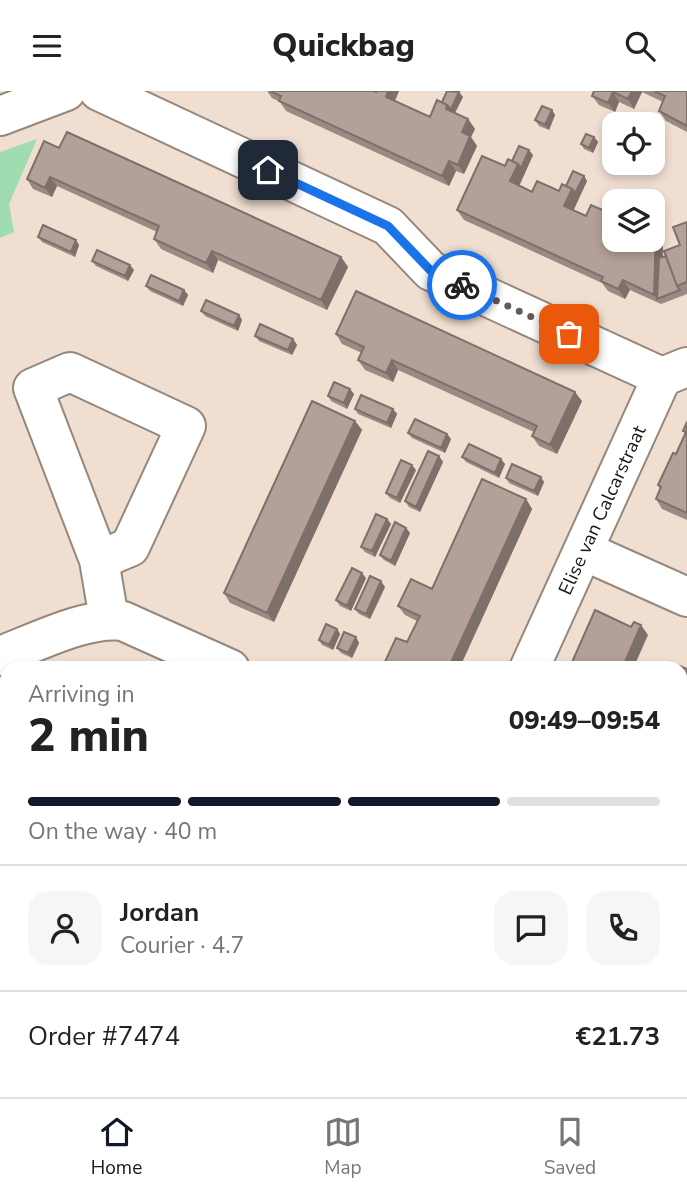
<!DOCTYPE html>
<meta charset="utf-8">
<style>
:root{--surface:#fff;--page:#f6f6f6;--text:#222;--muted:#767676;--line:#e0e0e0;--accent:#111827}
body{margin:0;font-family:"Nunito Sans",sans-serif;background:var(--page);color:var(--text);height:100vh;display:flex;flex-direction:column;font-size:26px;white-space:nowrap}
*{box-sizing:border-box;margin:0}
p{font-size:23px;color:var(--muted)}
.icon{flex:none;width:38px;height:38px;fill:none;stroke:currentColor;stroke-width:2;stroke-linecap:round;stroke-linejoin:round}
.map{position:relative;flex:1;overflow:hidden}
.side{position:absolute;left:0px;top:570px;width:688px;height:436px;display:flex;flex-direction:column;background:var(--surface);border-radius:21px 21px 0 0;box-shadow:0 4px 10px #0003}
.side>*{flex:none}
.tools{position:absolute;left:602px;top:21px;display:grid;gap:14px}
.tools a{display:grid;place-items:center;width:63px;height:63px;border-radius:14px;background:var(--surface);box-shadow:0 4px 10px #0003;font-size:35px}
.pin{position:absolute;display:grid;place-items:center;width:60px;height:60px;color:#fff;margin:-30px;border-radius:14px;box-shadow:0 4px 10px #0006}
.courier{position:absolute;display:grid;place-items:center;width:70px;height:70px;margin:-35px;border:5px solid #1a73e8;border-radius:50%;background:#fff;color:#222;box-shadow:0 2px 9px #0007}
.headline em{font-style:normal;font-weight:800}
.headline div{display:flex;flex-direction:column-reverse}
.headline{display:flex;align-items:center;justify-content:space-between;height:119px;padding:0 28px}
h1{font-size:46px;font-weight:800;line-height:52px}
.bar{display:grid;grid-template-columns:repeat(4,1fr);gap:10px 7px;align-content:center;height:84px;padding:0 28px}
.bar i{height:9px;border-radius:5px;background:var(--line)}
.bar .active{background:var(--accent)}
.bar p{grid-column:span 4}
.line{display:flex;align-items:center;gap:18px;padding:0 28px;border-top:2px solid var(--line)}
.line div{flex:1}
.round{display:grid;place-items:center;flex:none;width:74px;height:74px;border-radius:21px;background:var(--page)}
header{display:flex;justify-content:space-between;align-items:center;height:91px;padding:0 28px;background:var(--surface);font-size:32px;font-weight:800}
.tab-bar{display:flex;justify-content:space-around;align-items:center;height:98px;border-top:2px solid var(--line);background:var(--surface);font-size:19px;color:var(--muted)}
.tab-bar a{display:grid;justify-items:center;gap:4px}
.tab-bar .active{color:var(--accent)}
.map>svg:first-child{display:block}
</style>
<header><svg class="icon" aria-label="menu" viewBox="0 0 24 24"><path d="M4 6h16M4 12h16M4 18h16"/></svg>Quickbag<svg class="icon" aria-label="search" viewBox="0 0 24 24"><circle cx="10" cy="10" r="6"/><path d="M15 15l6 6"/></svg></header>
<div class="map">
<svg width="687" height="1006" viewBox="0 0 687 1006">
<rect width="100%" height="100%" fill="#f0ded1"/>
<!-- green -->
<path fill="#9fdcaf" d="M37 48 9 113 14 141 0 147V61Z"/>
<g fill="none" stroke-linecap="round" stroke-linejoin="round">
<defs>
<g id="minor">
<path d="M99 0 388 135 431 180 662 286"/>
<path d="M0 25 66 0"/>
<path d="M584 460 687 506"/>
<path d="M99 469 130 456 186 335 70 281 33 297 99 469 109 528"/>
<path d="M0 565C35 552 87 525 123 530L230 578"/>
<path id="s1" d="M529 578 662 286 687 276"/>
<path d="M681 871 687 874"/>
<path d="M91 999 92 1003 104 999"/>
<path d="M547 1006 550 999"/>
</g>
</defs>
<!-- minor casing -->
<use href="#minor" stroke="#96877b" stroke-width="42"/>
<!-- minor -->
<use href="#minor" stroke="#fff" stroke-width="38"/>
</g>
<!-- wall -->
<path fill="#9a8a83" d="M267 0H373L376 1V0H399L395 10 430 26 442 11 463 6 455 22 468 28 475 38 471 46 477 55 464 83 456 80 449 95 286 20 280 11 272 7Z
M594 0H687V41L666 30 659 20 663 11 642 1 634 18 619 11 615 21 599 14 592 5Z
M552 19 555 24 549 39 539 35 535 29Z
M594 46 598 51 593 62 584 58 581 53Z
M59 57 341 166 348 176 327 219 218 169 213 182 161 158 154 148 157 141 57 95 52 106 33 98 27 88Z
M533 64 519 94 532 101 559 100 584 85 587 90 573 119 614 149 656 137 663 147V166L666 165 680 154 687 131V203L661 213 630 199 625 208 608 200 602 192 464 129 457 119 505 75Z
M38 146 79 154 75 166 42 151Z
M92 170 134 179 128 190 96 175Z
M146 195 184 199 188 204 183 215 150 200Z
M201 220 239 224 242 229 238 240 205 225Z
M336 243 582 310 557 363 539 355 532 345 534 341 398 279 393 291 365 279 358 269 362 262 342 253Z
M255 245 293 248 297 254 292 264 259 250Z
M354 303 347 318 331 310 328 305Z
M355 318H393L397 323 391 337 358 323Z
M355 330 362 339 274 531 230 512 224 502Z
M687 331V429L662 418 656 408 660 398 658 394 676 363 685 343 683 340Z
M408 342 447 343 451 348 445 362 412 347Z
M439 365 443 371 420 421 409 416 405 410Z
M462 366 505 373 499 387 466 371Z
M416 379 400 412 390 407 386 402Z
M506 387 544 391 538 405 509 392Z
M526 408 532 418 459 578H384L383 575 407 551 417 530 405 524 398 515 432 498Z
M387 428 391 433 375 466 365 461 361 456Z
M406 437 410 442 395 475 384 469 380 464Z
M366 487 351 520 340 515 336 509Z
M385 496 370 528 359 523 355 518Z
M337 538 340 543 333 559 322 554 319 549Z
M356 546 359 552 352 567 341 562 337 557Z
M7 606V689L0 691V609Z
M681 650 687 652V669L681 666Z
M681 672 687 675V692L681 689Z
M681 741 687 744V817L681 810Z
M681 920 687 922V962L684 964 681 962Z"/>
<!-- shaded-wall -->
<path fill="#7d706a" d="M388 0H399L392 15 386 6Z
M632 0H642V1L634 18 628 8Z
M459 1 463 6 452 27 446 18 447 14Z
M613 1 619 11 615 21 608 12Z
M552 19 555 24 549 39 545 34Z
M468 28 475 38 471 46 477 55 464 83 458 74 462 41Z
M594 46 598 51 593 62 589 57Z
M529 59 533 64 517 100 510 90 518 73Z
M449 70 456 80 449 95 442 85Z
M584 85 587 90 571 125 564 115 572 98Z
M50 86 57 95 52 106 45 97Z
M656 137 663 147 661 207 657 208 654 204Z
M76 149 79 154 75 166 71 161Z
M212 160 218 169 213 182 206 172Z
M341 166 348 176 327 219 321 209Z
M130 174 134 179 128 190 125 185Z
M623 189 630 199 625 208 618 198Z
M184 199 188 204 183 215 179 210Z
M239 224 242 229 238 240 234 235Z
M293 248 297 254 292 264 288 259Z
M392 269 398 279 393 291 386 282Z
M350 298 354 303 347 318 344 312Z
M575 301 582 310 557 363 550 354Z
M393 318 397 323 391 337 387 332Z
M355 330 362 339 274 531 267 522Z
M447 343 451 348 445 362 441 357Z
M439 365 443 371 420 421 416 416Z
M501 368 505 373 499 387 495 382Z
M412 374 416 379 400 412 397 407Z
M541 386 544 391 538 405 534 400Z
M526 408 532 418 459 578H448Z
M387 428 391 433 375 466 372 460Z
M406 437 410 442 395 475 391 470Z
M362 482 366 487 351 520 347 515Z
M381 490 385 496 370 528 366 523Z
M641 534 648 544 633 578H622Z
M337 538 340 543 333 559 329 554Z
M356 546 359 552 352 567 348 562Z
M687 582V595L683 599 684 601 681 609V596Z
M687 943V957L683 952Z
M267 999H278L275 1006H264Z
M459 999H470L467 1006H456Z
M675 999H681L684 1004 683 1006H672Z"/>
<!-- building -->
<path fill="#b3a098" stroke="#7d706a" stroke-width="2" d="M270 0H373L376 1V0H388L386 6 430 26 437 9 447 14 446 18 468 28 462 41 470 45 458 74 449 70 442 85 279 10 281 5Z
M447 0 459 1 451 18 447 14 442 11Z
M594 0H632L628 8 613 1 608 12 592 5Z
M654 0H687V35L659 20 665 5Z
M542 15 552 19 545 34 535 29Z
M67 41 341 166 321 209 212 160 206 172 154 148 159 135 50 86 45 97 27 88 44 50 59 57Z
M586 43 594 46 589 57 581 53Z
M519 55 529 59 521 77 518 73 512 70Z
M482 65 505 75 508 68 518 73 510 90 532 101 537 90 559 100 562 93 572 98 564 115 586 125 591 114 614 124V122V149H653V137H656L654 204 623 189 618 198 601 190 603 186 457 119Z
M573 80 584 85 575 102 572 98 566 95Z
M687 131V191L677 195 664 160 680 154 673 136Z
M43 134 76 149 71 161 38 146Z
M97 159 130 174 125 185 92 170Z
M666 165 677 195 680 199 657 208 659 167Z
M151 184 184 199 179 210 146 195Z
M356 200 575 301 550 354 532 345 537 335 392 269 386 282 358 269 364 256 336 243Z
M206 209 239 224 234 235 201 220Z
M260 233 293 248 288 259 255 245Z
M334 291 350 298 344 312 328 305Z
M361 304 393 318 387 332 355 318Z
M312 310 355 330 267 522 224 502Z
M415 328 447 343 441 357 408 342Z
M687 331V422L656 408 661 396 658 394 673 362 676 363 686 341 683 340Z
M469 353 501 368 495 382 462 366Z
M428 360 439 365 416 416 405 410Z
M401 369 412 374 397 407 386 402Z
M512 373 541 386 534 400 506 387Z
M482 388 526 408 448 578H388L383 575 396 547 407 551 420 525 398 515 411 488 432 498Z
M376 423 387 428 372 460 361 456Z
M395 431 406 437 391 470 380 464Z
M352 477 362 482 347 515 336 509Z
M370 485 381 490 366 523 355 518Z
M595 519 631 536 634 531 641 534 622 578H569Z
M326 533 337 538 329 554 319 549Z
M344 541 356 546 348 562 337 557Z
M677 574 687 578V582L681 596V578H676Z
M687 590V601L683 599Z
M7 606V665L0 668V609Z
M681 650 687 652V666L681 663Z
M681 672 687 675V688L681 686Z
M7 715V726L5 727 1 717Z
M681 741 687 744V811L681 808V801L683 795 681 794Z
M681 920 687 922V943L683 952 681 953Z
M214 999H267L264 1006H211Z
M384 999H387L401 1006H381Z
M409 999H459L456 1006H406Z
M582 999H675L672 1006H579Z"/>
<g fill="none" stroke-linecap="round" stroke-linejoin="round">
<!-- done -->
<path stroke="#665c55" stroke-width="7" stroke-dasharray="0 12.6" d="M462 194 569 243"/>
<!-- route -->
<path stroke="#1a73e8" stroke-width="9" d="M268 79 388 135 431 180 462 194"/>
</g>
<g text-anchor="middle" stroke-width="6" stroke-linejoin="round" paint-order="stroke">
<!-- street labels -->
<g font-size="19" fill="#1c1612" stroke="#fdecde">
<text dy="7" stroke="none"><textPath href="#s1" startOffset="175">Elise van Calcarstraat</textPath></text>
</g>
</g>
</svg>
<div class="tools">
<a><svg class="icon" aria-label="locate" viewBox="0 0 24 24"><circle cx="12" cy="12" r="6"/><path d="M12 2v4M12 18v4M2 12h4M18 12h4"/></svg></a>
<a><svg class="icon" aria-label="layers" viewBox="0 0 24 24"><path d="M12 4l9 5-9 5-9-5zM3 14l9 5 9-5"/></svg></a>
</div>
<div class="pin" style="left:569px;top:243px;background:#ea580c"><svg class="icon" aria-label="bag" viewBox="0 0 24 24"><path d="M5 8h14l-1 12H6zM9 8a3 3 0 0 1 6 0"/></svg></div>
<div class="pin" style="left:268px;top:79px;background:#1f2937"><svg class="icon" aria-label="home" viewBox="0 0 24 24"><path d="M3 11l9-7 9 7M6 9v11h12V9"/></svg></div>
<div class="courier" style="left:462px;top:194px"><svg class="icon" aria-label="bike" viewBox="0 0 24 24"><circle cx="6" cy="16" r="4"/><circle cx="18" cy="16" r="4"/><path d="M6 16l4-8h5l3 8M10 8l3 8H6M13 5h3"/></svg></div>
<section class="side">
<div class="headline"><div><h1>2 min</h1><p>Arriving in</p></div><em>09:49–09:54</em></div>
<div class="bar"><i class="active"></i><i class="active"></i><i class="active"></i><i></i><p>On the way · 40 m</p></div>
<div class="line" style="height:126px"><a class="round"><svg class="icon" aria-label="person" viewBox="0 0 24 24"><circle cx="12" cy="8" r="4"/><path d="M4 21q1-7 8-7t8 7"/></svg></a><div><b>Jordan</b><p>Courier · 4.7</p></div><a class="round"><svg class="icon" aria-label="chat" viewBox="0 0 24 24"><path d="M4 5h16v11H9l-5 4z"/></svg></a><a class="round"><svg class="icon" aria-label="phone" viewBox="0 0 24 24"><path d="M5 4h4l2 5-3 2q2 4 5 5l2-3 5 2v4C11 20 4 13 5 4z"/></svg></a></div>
<div class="line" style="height:91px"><div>Order #7474</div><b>€21.73</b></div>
</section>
</div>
<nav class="tab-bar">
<a class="active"><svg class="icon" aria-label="home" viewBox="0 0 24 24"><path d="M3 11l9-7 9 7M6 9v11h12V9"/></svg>Home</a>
<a><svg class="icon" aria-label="map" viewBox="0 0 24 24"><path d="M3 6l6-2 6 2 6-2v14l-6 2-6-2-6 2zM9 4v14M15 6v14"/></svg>Map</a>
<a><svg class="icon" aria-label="saved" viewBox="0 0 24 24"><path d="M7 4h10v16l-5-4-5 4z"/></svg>Saved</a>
</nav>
